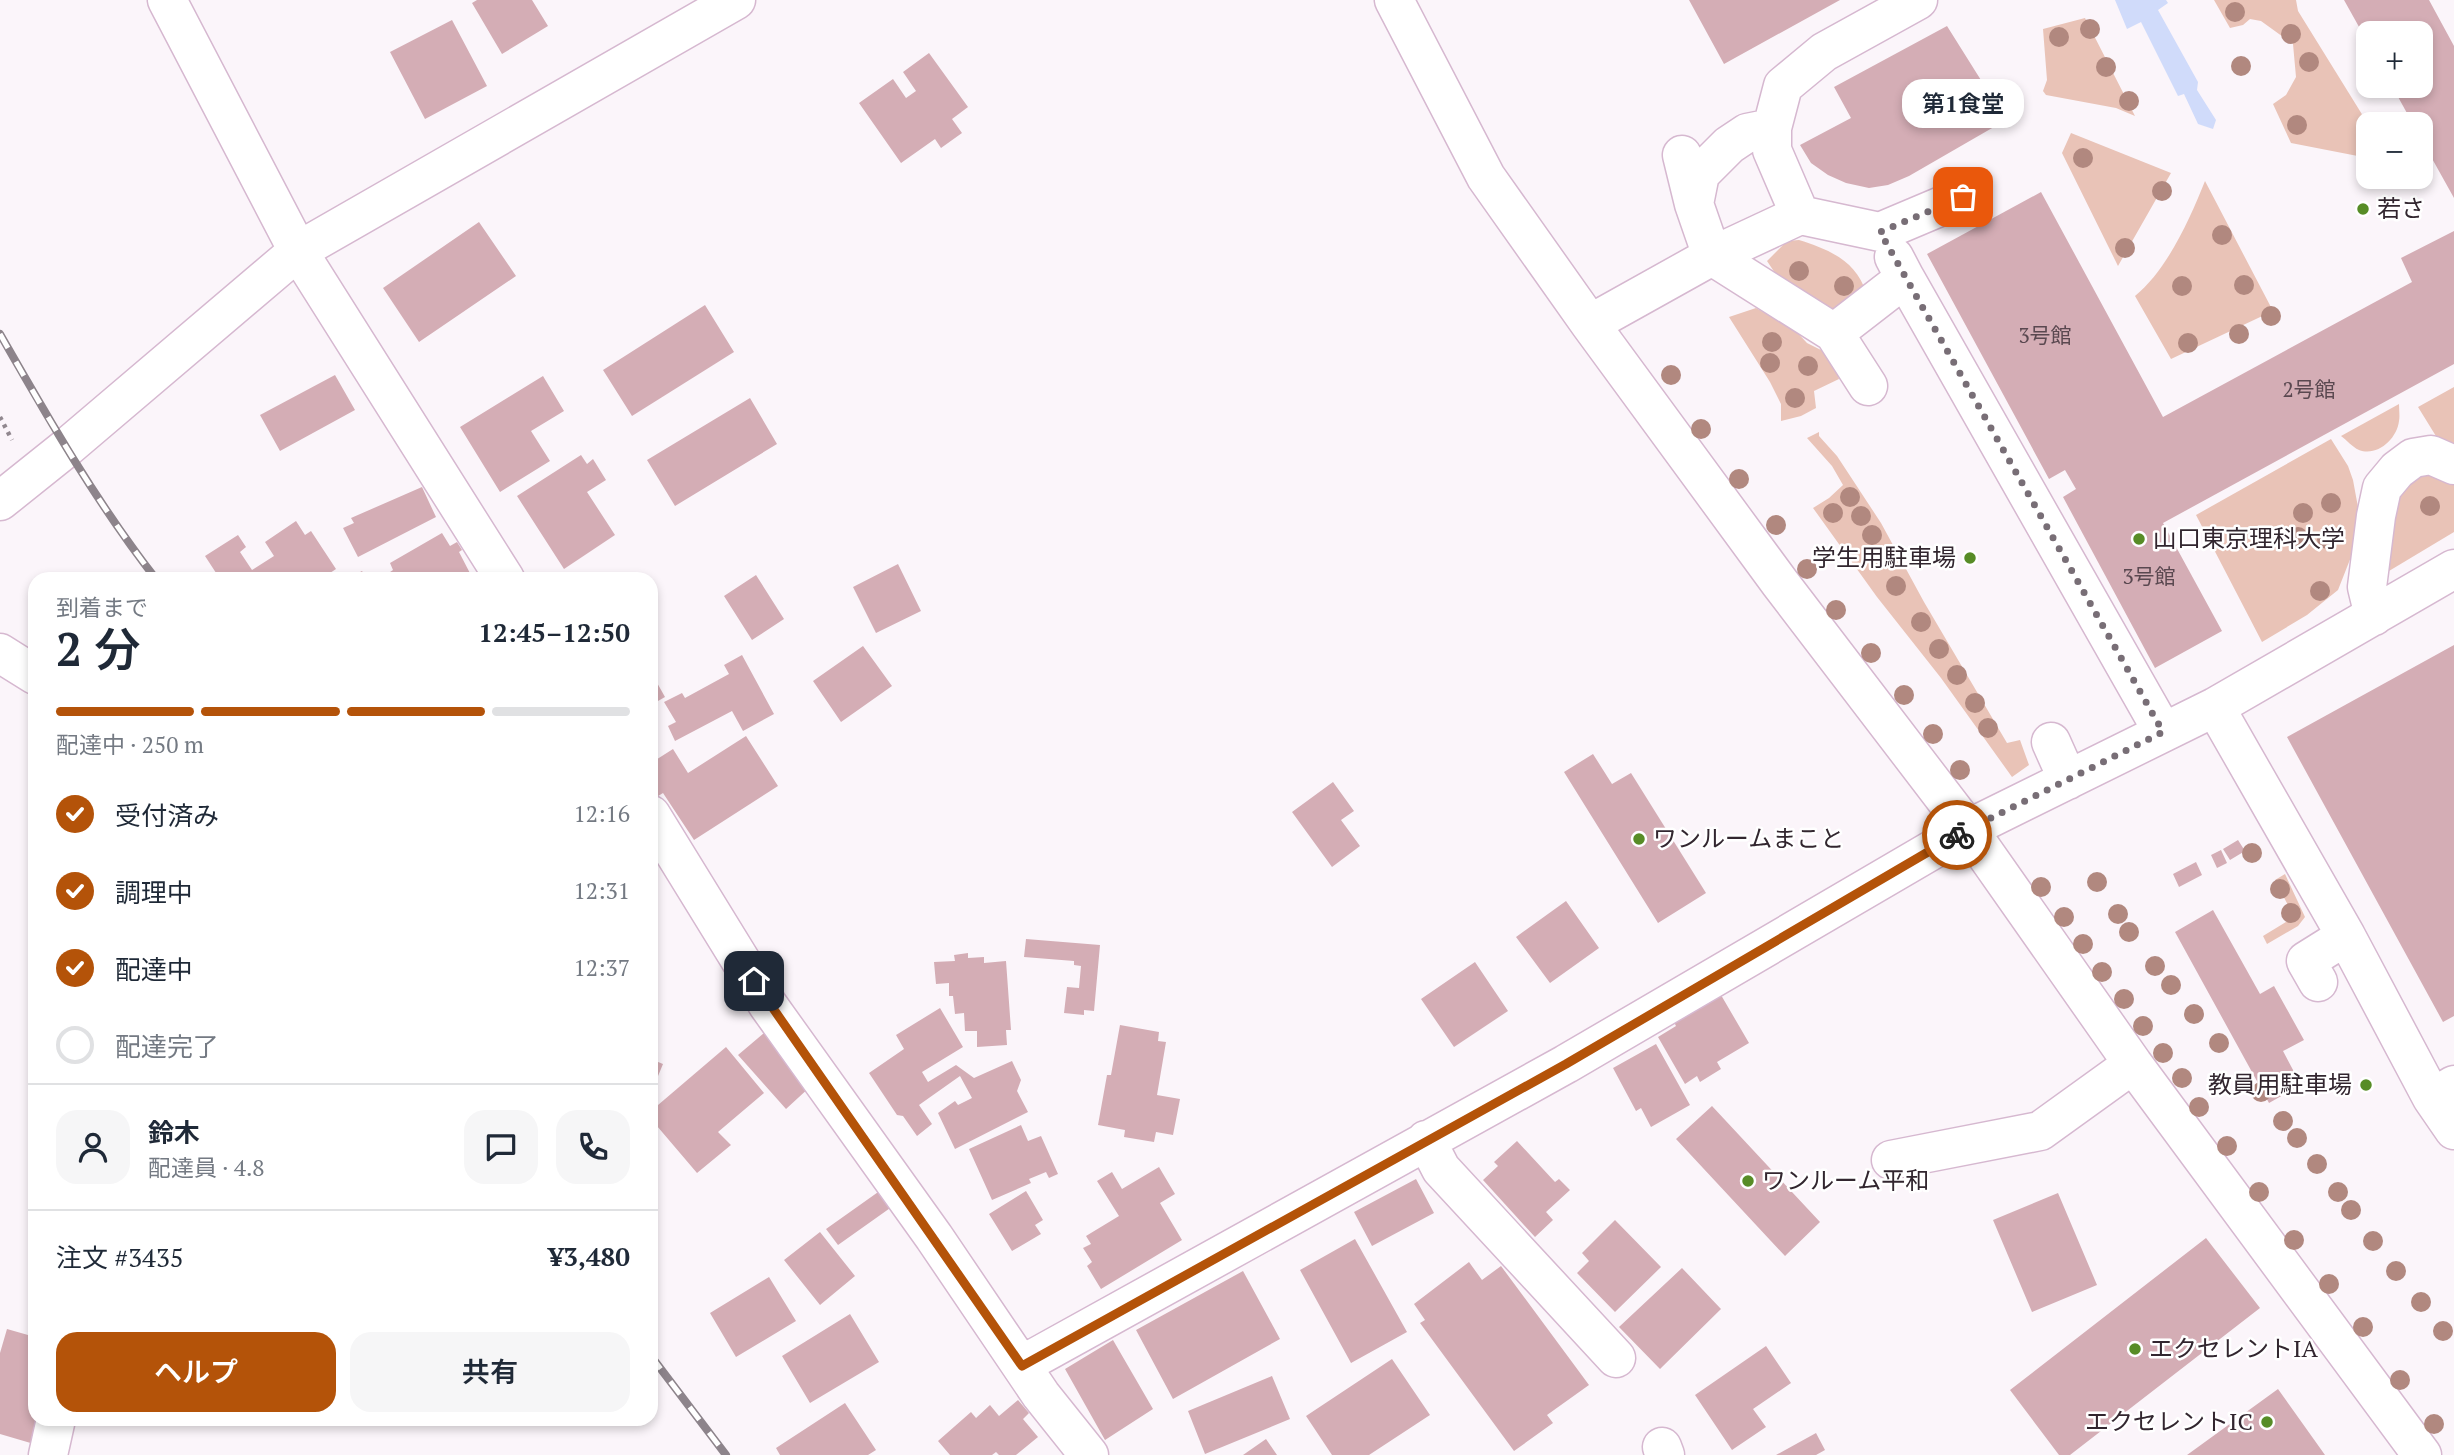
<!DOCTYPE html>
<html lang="ja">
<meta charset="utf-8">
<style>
:root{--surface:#fff;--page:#f6f6f7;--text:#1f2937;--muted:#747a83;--line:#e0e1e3;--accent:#b45309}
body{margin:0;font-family:"PT Serif","Noto Sans JP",serif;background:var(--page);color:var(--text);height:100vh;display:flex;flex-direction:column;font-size:26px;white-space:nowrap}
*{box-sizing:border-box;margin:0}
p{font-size:23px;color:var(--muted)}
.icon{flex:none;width:38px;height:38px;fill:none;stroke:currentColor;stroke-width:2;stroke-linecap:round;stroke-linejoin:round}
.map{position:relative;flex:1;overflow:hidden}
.drawer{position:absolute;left:28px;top:572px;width:630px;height:854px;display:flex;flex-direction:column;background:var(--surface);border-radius:21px;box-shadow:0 4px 10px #0003}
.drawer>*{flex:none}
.buttons{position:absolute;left:2356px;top:21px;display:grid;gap:14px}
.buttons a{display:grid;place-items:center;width:77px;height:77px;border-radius:14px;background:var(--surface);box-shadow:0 4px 10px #0003;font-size:35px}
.pin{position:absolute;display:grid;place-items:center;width:60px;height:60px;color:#fff;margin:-30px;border-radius:14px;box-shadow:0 4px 10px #0006}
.courier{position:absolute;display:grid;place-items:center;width:70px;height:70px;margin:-35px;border:5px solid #b45309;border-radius:50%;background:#fff;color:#222;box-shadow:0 2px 9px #0007}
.bubble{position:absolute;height:49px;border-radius:21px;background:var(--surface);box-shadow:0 4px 10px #0003;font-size:23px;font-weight:600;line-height:49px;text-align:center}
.head em{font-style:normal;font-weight:600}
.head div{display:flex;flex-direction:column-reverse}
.head{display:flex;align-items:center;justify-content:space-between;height:119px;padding:0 28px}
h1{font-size:46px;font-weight:600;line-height:52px}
.bar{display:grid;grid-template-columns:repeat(4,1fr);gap:10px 7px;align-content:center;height:84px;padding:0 28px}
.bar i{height:9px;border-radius:5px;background:var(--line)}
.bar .current{background:var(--accent)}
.bar p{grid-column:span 4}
.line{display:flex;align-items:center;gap:18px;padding:0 28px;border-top:2px solid var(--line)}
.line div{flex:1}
.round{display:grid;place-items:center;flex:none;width:74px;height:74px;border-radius:21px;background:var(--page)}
ol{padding:0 28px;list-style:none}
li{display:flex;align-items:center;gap:21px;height:77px}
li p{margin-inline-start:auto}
li .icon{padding:7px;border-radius:50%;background:var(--accent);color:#fff;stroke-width:4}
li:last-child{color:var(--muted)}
li i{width:38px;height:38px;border:4px solid var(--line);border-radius:50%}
.action{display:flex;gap:14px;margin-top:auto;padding:14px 28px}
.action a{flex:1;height:80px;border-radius:21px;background:var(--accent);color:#fff;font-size:28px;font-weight:600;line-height:80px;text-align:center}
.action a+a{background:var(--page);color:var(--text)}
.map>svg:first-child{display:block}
</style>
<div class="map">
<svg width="2454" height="1455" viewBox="0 0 2454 1455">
<rect width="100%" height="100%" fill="#fbf5fa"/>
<!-- green -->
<path fill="#e9c3b7" d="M2214 0H2296L2298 11 2368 124V131L2362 134 2368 146V158L2291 143 2273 104 2286 95 2296 77 2293 44 2261 21 2250 19 2243 25 2230 28Z
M2085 18 2135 116 2116 108 2046 95 2043 91 2047 80 2043 29Z
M2071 133 2171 173 2118 266 2062 153Z
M2205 181 2273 311 2171 359 2135 296C2167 270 2190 219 2205 181Z
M1799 240C1828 249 1857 261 1866 293L1850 308 1828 310 1783 285 1767 261 1787 241Z
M1756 308 1794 329 1807 343 1825 352 1837 371 1839 379 1814 391 1816 408 1801 416 1781 421V404L1770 382 1729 317Z
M2454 387V450L2439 441 2418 407Z
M2399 404C2399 410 2400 416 2399 421 2397 439 2377 457 2359 450 2352 447 2347 440 2341 436Z
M1819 432V436L1837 456 1881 523 1924 602 2007 743 2020 740 2029 765 2012 777 1941 678 1877 597 1813 508 1829 498 1843 485 1832 466 1807 438Z
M2331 439 2348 466 2353 480 2362 529 2338 590 2307 615 2262 642 2196 515Z
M2428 471 2454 482V532L2384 574 2385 492Z
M2285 874 2305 917 2298 926 2267 944 2263 936 2294 917 2275 880Z"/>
<!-- water -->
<path fill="#d0dbfa" d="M2115 0H2166L2168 3 2158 10 2198 82 2197 90 2216 120 2213 129 2198 124 2184 94 2178 96 2141 22 2127 29Z"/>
<!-- building -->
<path fill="#d4adb5" d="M477 0H532L548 26 502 54 472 3Z
M1689 0H1840L1724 64Z
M2344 0H2429L2454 46V198L2420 137V124H2413L2392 86H2420V33H2368V43Z
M452 20 487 86 425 119 390 52Z
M1947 26 2006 120 1909 176 1888 185 1869 188 1846 183 1828 175 1811 163 1800 145 1851 118 1834 87Z
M929 53 968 107 952 119 962 133 941 148 935 139 901 163 859 103 893 79 906 98 916 91 903 72Z
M2041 192 2163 417 2412 282 2401 258 2454 231V364L2163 523 2222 631 2155 668 2063 497 2076 489 2065 470 2049 479 1927 254Z
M479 222 516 276 419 342 383 288Z
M705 305 734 352 632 416 603 370Z
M335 375 355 410 280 451 260 415Z
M543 376 564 411 531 431 550 461 500 492 460 427Z
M750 398 777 444 675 506 647 460Z
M581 455 587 464 593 459 606 480 587 492 615 535 564 569 517 496Z
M422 487 436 517 358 557 343 528 354 523 351 518Z
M296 521 305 535 311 531 336 569 321 579H220L205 556 238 535 246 547 240 552 252 570 274 556 265 542Z
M442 533 450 546 457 542 462 550 459 552 473 579H386L384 576 393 570 390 563Z
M898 564 921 611 876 633 853 587Z
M362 571 367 579H347Z
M756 575 784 619 752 640 724 596Z
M2454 645V1016L2443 1022 2287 737Z
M863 646 892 686 841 722 813 681Z
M742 655 774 714 743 731 732 711 675 741 668 726 676 722 664 702 682 693 685 698 729 674 724 665Z
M651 672 665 697 651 705Z
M746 736 778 786 694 840 663 793 655 798 651 791V763L673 749 688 773Z
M1593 754 1612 784 1631 773 1706 893 1658 923 1564 772Z
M1333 782 1354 811 1341 820 1360 846 1332 867 1292 812Z
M2238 840 2245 851 2230 860 2223 849Z
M2221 850 2227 863 2217 868 2211 855Z
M2196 862 2202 875 2179 887 2173 874Z
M1566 901 1599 948 1550 983 1516 937Z
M2213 910 2260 994 2274 986 2304 1040 2283 1051 2301 1085 2269 1103 2175 932Z
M1026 939 1100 945 1094 1011 1084 1010V1015L1064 1013 1067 987 1079 988 1081 966 1074 965V961L1024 957Z
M968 953V958L984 957V963L1006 961 1011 1030H1006L1007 1045 977 1047V1031H965L964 1013 955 1014 953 996H949V983L936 984 934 962 955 961 954 955Z
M1475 962 1508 1011 1454 1047 1421 999Z
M1721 995 1749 1043 1717 1062 1721 1069 1700 1082 1697 1076 1685 1084 1658 1037 1676 1026 1674 1022Z
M940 1008 963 1047 922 1072 928 1082 956 1065 974 1078 1012 1061 1021 1080 1017 1091 1028 1112 955 1149 938 1113 955 1101 958 1105 972 1098 960 1076 919 1105 932 1124 917 1136 903 1116 897 1115 869 1073 904 1049 896 1035Z
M1120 1025 1159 1032 1158 1041 1166 1042 1157 1095 1180 1099 1173 1135 1156 1132 1154 1142 1124 1137 1125 1130 1098 1125 1107 1075H1111Z
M764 1033 811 1086 786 1109 738 1055Z
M1656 1044 1690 1105 1651 1127 1641 1108 1636 1111 1613 1068Z
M726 1047 764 1093 718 1132 731 1145 697 1173 651 1119V1111Z
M651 1059 663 1064 651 1093Z
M1712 1106 1820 1222 1785 1256 1676 1139Z
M1021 1125 1028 1141 1041 1136 1058 1174 1049 1178 1046 1172 1029 1179 1031 1183 992 1200 969 1149Z
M1517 1141 1555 1182 1559 1179 1570 1190 1546 1212 1553 1220 1535 1237 1483 1180 1498 1166 1494 1162Z
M1159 1167 1175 1194 1160 1203 1182 1240 1101 1289 1087 1266 1092 1262 1083 1248 1091 1244 1086 1236 1119 1216 1097 1181 1112 1172 1122 1189Z
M1416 1179 1434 1213 1372 1246 1354 1212Z
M881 1190 893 1206 838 1245 826 1229Z
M1026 1191 1043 1220 1035 1225 1041 1234 1012 1251 989 1214Z
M2058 1193 2097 1285 2032 1312 1993 1220Z
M1615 1220 1661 1267 1615 1312 1577 1273 1589 1261 1582 1253Z
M820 1232 855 1276 820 1305 784 1260Z
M2206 1238 2260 1308 2070 1455H2059L2010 1390Z
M1355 1239 1407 1332 1351 1363 1300 1270Z
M1469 1262 1482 1280 1501 1266 1589 1385 1547 1415 1553 1423 1514 1451 1420 1323 1425 1320 1414 1304Z
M1682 1268 1721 1309 1660 1369 1619 1327Z
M1243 1271 1280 1339 1173 1399 1136 1330Z
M769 1277 796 1321 736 1357 710 1313Z
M850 1314 879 1362 810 1403 782 1356Z
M7 1329 35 1337V1419H41L34 1444 0 1434V1353Z
M1113 1340 1153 1409 1105 1440 1065 1369Z
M1766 1346 1791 1383 1753 1409 1766 1427 1732 1450 1695 1395Z
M1392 1359 1430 1415 1369 1455H1332L1306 1416Z
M1272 1376 1290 1419 1205 1454 1188 1411Z
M2278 1389 2325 1455H2187Z
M1018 1400 1029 1413 1023 1419 1038 1437 1016 1455H999L996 1452 992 1455H950L938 1441 971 1412 976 1418 990 1405 999 1416Z
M845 1403 876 1450 868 1455H780L776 1448Z
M1816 1433 1825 1450 1816 1455H1776Z
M1266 1439 1277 1455H1243Z"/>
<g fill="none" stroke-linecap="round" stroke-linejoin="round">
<defs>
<path id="minor" d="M167 0 298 251 505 579
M1394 0 1486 177 1590 324 1780 583 1968 829 2133 1064 2422 1455
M1682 155 1694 204 1712 256 1834 333 1868 386
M1694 204 1700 174 1729 145 1747 133 1772 128
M1800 215 1772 150V128L1783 86 1824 52 1918 0
M1905 278 2163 732
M1590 324 1712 256 1800 215 1880 232 1963 197
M1834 333 1905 278 1894 257
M0 501 65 449 298 251 736 0
M2374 616 2367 587 2376 516 2382 488 2397 470 2413 458 2431 455 2454 465
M0 653 35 675
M2215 707 2346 936 2432 1098 2454 1085
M2051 742 2068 780
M651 815 768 1005 934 1237 1041 1395 1089 1455
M2318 982 2306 961 2346 936
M2432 1098 2454 1130
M1426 1140 1441 1169 1616 1358
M1891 1160 2040 1131 2133 1064
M1022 1365 1566 1064 1968 829 2215 707 2454 569
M1662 1447 1665 1455
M48 1455 56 1419"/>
</defs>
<!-- minor casing -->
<use href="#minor" stroke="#d6b8d0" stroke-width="41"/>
<!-- path -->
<path stroke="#91888f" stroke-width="4.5" stroke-dasharray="3.5 5" stroke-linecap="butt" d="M0 417 12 440"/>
<!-- minor -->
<use href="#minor" stroke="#fff" stroke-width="38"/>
<defs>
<path id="rail" d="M0 334C48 418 96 502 156 579
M651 1356 726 1455"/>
</defs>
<!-- rail casing -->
<use href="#rail" stroke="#8d848b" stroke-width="8"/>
<!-- rail -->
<use href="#rail" stroke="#fff" stroke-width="5" stroke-dasharray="16" stroke-linecap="butt"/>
</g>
<!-- trees -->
<g fill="#b1887f">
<circle cx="2235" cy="12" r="10"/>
<circle cx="2090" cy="29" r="10"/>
<circle cx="2291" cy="34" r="10"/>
<circle cx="2059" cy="37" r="10"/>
<circle cx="2309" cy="62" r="10"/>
<circle cx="2241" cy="66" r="10"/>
<circle cx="2106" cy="67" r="10"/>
<circle cx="2129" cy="101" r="10"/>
<circle cx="2297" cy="125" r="10"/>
<circle cx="2083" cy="158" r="10"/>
<circle cx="2162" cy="191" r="10"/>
<circle cx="2222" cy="235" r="10"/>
<circle cx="2125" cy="248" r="10"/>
<circle cx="1799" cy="271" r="10"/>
<circle cx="2244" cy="285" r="10"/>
<circle cx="1844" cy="286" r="10"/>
<circle cx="2182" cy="286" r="10"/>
<circle cx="2271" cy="316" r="10"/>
<circle cx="2239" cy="334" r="10"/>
<circle cx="1772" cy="342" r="10"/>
<circle cx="2188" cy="343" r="10"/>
<circle cx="1770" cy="363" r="10"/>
<circle cx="1808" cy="366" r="10"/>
<circle cx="1671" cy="375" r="10"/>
<circle cx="1795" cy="398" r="10"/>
<circle cx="1701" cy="429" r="10"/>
<circle cx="1739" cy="479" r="10"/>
<circle cx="1850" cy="497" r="10"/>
<circle cx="2331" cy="503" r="10"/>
<circle cx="2430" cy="506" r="10"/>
<circle cx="1833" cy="513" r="10"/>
<circle cx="2303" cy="513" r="10"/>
<circle cx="1861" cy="516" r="10"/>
<circle cx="1776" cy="525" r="10"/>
<circle cx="1872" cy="535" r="10"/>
<circle cx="2298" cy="537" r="10"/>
<circle cx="2327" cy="539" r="10"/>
<circle cx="1884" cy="558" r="10"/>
<circle cx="1807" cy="569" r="10"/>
<circle cx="1896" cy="586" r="10"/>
<circle cx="2320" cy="591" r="10"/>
<circle cx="1836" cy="610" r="10"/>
<circle cx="1921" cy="622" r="10"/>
<circle cx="1939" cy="649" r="10"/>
<circle cx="1871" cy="653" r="10"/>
<circle cx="1957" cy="675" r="10"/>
<circle cx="1904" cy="695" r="10"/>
<circle cx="1975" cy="703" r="10"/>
<circle cx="1988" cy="728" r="10"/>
<circle cx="1933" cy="734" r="10"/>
<circle cx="1960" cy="770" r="10"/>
<circle cx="2252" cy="853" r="10"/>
<circle cx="2097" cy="882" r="10"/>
<circle cx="2041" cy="887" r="10"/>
<circle cx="2280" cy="889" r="10"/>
<circle cx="2291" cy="913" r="10"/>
<circle cx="2118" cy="914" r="10"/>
<circle cx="2064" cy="917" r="10"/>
<circle cx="2129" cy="932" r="10"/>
<circle cx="2083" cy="944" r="10"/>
<circle cx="2155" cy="966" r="10"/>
<circle cx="2102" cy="972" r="10"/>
<circle cx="2171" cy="985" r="10"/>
<circle cx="2124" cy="999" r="10"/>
<circle cx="2194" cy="1014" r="10"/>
<circle cx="2143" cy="1026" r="10"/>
<circle cx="2219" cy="1043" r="10"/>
<circle cx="2163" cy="1053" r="10"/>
<circle cx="2182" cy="1078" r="10"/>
<circle cx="2261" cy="1092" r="10"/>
<circle cx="2199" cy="1107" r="10"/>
<circle cx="2283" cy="1121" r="10"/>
<circle cx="2297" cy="1138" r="10"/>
<circle cx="2227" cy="1146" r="10"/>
<circle cx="2317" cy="1164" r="10"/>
<circle cx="2259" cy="1192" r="10"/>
<circle cx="2338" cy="1192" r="10"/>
<circle cx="2351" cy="1210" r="10"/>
<circle cx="2294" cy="1240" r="10"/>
<circle cx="2373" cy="1241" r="10"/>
<circle cx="2396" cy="1271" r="10"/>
<circle cx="2329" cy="1284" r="10"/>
<circle cx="2421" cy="1302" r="10"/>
<circle cx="2363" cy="1327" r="10"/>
<circle cx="2443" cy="1331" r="10"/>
<circle cx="2400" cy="1380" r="10"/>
<circle cx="2434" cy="1424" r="10"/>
</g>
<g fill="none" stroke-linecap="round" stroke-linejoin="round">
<!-- done -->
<path stroke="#786e76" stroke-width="7" stroke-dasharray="0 12.6" d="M1957 835 2163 732 1880 232 1963 197"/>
<!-- route -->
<path stroke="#b45309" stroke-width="9" d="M754 981 1022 1366 1566 1064 1957 835"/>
</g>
<!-- markers -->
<g fill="#578c26" stroke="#fff" stroke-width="2.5">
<circle cx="2363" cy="209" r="7"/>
<circle cx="2139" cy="539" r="7"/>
<circle cx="1970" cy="558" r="7"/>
<circle cx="1639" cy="839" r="7"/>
<circle cx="2366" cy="1085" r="7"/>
<circle cx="1748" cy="1181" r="7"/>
<circle cx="2135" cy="1349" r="7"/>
<circle cx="2267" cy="1422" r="7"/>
</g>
<g text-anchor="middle" stroke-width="5" stroke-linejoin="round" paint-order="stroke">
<!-- number labels -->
<g font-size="21" fill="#5a4850">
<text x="2045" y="343">3号館</text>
<text x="2309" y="397">2号館</text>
<text x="2149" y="584">3号館</text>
</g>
<!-- poi labels -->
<g font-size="24" fill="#32262f" stroke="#fff" text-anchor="start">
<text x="2377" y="217">若さ</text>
<text x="2153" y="547">山口東京理科大学</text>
<text x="1956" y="566" text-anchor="end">学生用駐車場</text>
<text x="1653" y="847">ワンルームまこと</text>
<text x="2352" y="1093" text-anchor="end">教員用駐車場</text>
<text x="1762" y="1189">ワンルーム平和</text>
<text x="2149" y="1357">エクセレントIA</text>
<text x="2253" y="1430" text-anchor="end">エクセレントIC</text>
</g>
</g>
</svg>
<div class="buttons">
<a>+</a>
<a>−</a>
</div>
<div class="pin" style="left:1963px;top:197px;background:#ea580c"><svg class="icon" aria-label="bag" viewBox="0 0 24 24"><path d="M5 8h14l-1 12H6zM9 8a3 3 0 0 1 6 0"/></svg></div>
<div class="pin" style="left:754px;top:981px;background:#1f2937"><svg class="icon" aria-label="home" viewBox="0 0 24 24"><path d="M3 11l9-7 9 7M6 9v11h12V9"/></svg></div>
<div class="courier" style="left:1957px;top:835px"><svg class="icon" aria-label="bike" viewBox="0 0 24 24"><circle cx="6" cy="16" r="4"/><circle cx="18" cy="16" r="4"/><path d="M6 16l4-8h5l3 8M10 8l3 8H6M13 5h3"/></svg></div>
<div class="bubble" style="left:1902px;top:79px;width:122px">第1食堂</div>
<section class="drawer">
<div class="head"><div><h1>2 分</h1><p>到着まで</p></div><em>12:45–12:50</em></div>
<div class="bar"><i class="current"></i><i class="current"></i><i class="current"></i><i></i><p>配達中 · 250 m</p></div>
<ol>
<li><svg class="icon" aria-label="check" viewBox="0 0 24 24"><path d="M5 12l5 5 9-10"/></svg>受付済み<p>12:16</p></li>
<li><svg class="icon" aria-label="check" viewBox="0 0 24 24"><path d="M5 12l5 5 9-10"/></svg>調理中<p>12:31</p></li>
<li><svg class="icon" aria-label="check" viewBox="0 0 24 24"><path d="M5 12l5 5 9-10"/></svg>配達中<p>12:37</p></li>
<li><i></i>配達完了</li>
</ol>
<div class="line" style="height:126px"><a class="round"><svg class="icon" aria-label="person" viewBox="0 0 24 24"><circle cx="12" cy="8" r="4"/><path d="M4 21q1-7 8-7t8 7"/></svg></a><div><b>鈴木</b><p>配達員 · 4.8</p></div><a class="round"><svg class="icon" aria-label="chat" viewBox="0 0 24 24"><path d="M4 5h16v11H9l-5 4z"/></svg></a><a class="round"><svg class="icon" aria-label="phone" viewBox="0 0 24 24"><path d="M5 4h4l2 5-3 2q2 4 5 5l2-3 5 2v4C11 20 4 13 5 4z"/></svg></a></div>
<div class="line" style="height:91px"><div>注文 #3435</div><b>¥3,480</b></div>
<div class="action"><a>ヘルプ</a><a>共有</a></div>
</section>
</div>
